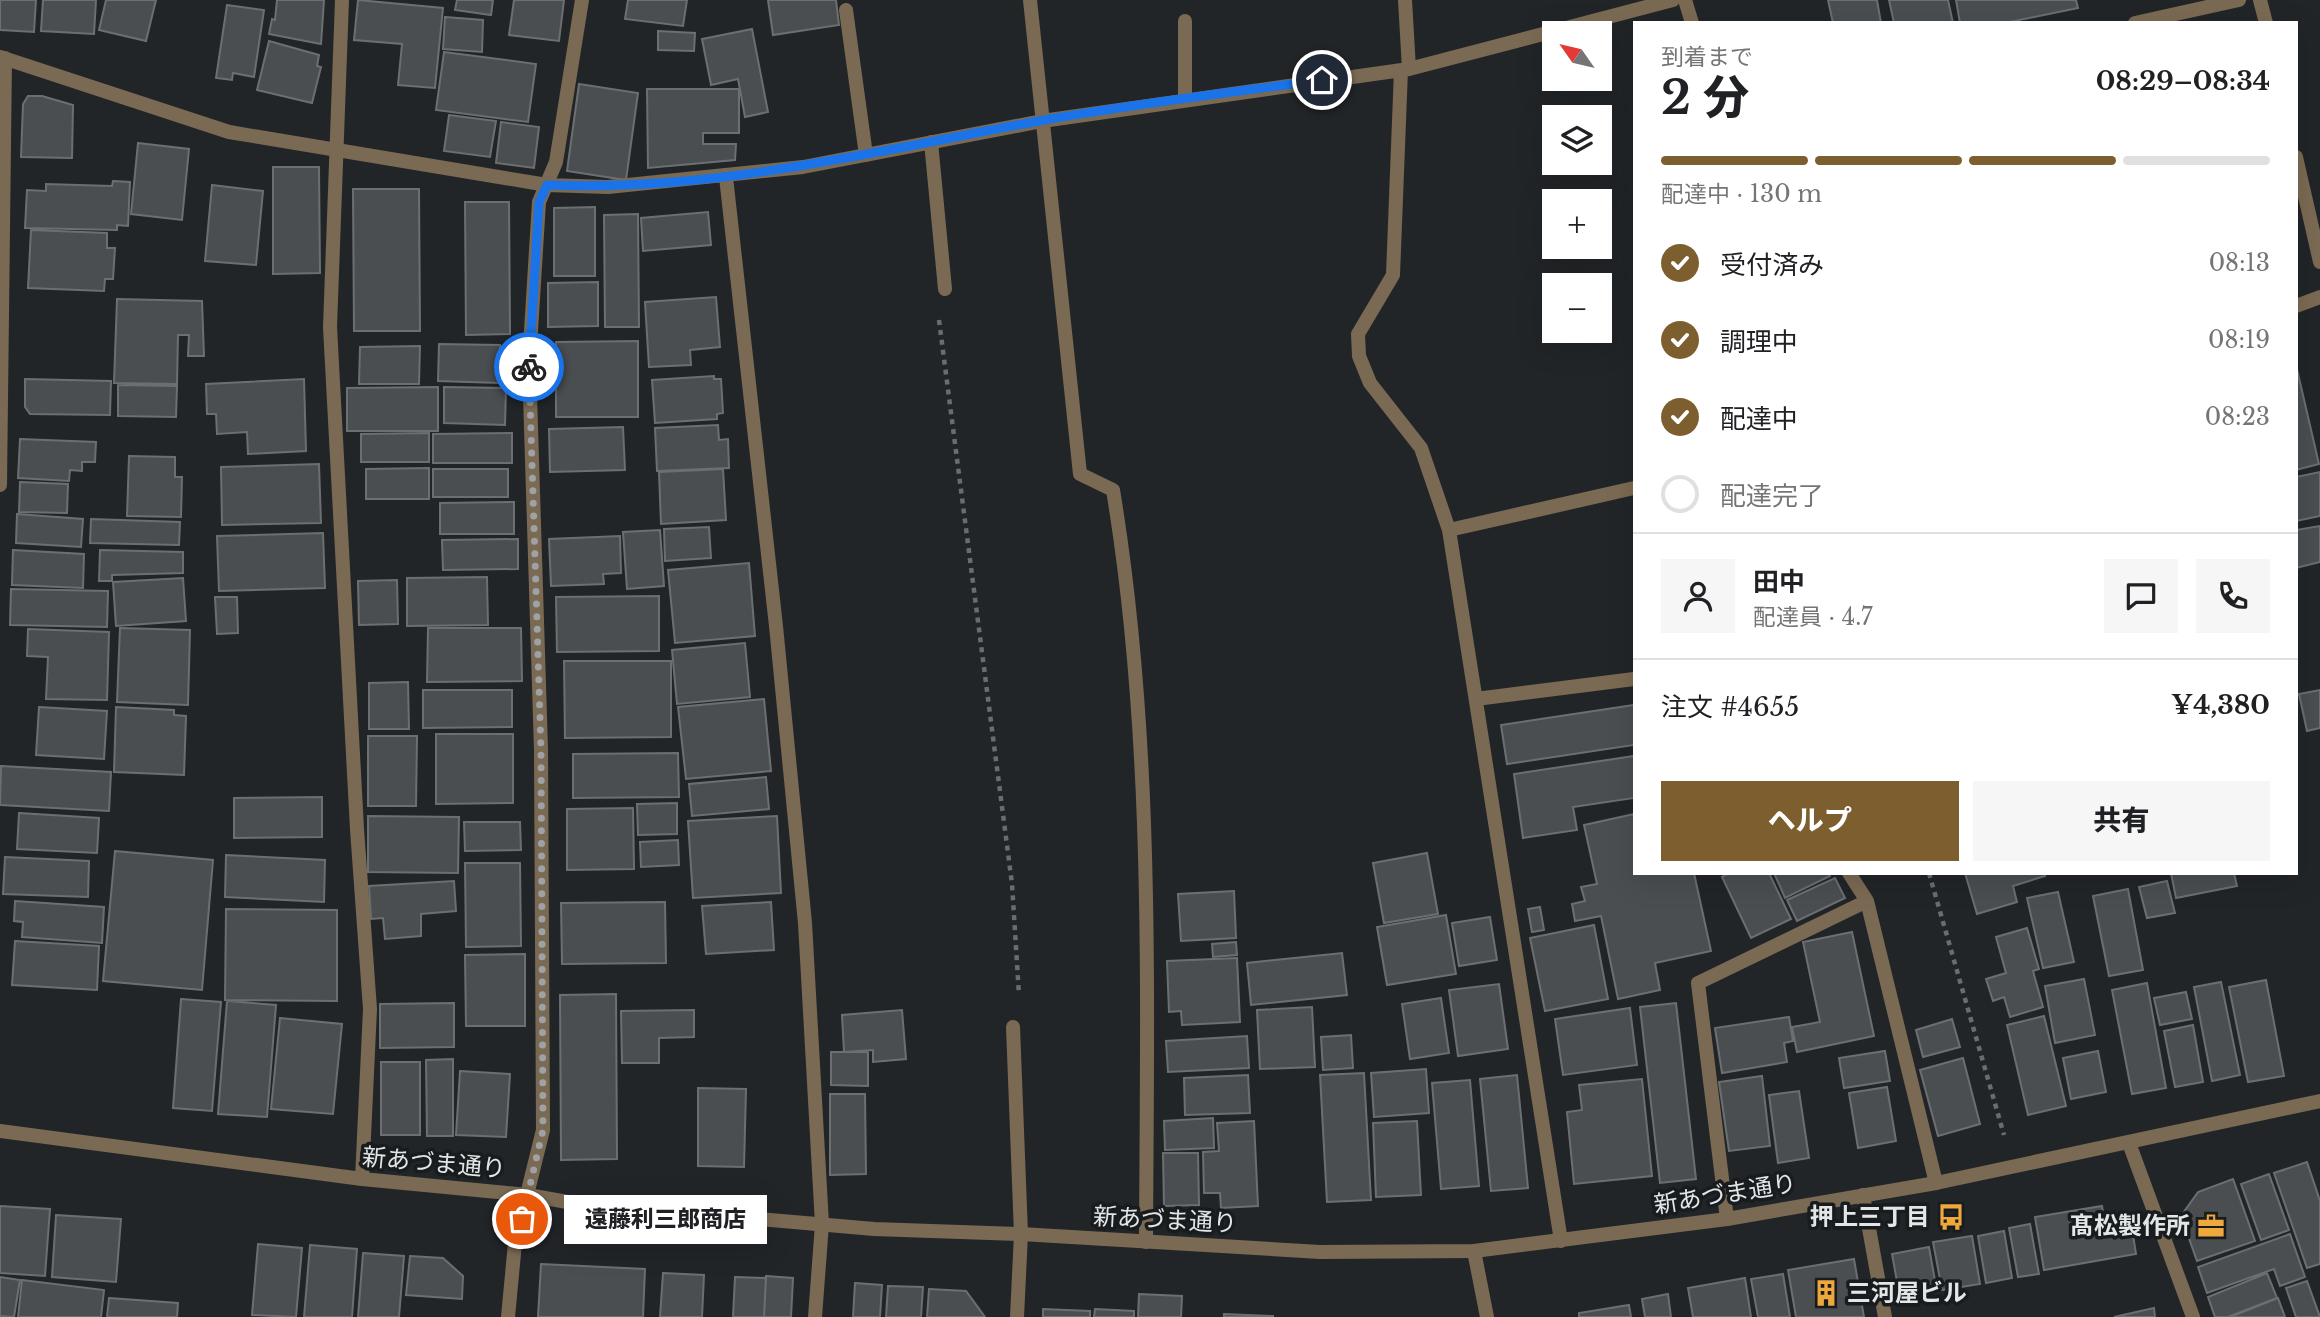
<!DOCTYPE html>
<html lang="ja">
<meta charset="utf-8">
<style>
:root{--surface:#fff;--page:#f6f6f6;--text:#202124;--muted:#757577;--line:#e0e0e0;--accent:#7d5e2f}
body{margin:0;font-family:"Libre Baskerville","Noto Sans JP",serif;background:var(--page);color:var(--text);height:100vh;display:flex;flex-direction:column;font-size:26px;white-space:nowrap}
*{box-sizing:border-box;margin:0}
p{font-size:23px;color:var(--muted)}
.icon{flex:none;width:38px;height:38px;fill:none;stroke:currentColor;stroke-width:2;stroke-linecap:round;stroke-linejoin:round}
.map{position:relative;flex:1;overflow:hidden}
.details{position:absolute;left:1633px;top:21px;width:665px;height:854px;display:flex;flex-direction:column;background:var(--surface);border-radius:0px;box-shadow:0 7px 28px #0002}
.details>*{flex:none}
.needle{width:46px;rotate:304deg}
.tools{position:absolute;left:1542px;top:21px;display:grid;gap:14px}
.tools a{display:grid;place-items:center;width:70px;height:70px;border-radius:0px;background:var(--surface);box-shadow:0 7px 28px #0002;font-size:35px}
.pin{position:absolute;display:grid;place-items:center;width:60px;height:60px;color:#fff;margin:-30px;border:4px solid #fff;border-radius:50%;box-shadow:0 2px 7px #0007}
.courier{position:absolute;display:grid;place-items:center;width:70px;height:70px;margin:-35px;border:5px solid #1a73e8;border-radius:50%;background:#fff;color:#222;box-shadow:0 2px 9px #0007}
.bubble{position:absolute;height:49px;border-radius:0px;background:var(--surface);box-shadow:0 7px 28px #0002;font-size:23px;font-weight:800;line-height:49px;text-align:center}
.headline em{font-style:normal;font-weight:800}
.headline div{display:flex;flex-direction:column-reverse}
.headline{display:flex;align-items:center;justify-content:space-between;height:119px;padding:0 28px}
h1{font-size:46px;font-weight:800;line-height:52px}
.bar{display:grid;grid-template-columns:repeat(4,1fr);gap:10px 7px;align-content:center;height:84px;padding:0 28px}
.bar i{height:9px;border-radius:5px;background:var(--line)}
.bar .selected{background:var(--accent)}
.bar p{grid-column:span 4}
.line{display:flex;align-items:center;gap:18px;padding:0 28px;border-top:2px solid var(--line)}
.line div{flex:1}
.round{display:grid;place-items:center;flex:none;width:74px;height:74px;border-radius:0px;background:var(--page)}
ol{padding:0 28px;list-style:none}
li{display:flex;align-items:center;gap:21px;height:77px}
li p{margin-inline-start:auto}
li .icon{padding:7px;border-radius:50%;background:var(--accent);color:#fff;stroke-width:4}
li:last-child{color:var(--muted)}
li i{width:38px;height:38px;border:4px solid var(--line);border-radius:50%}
.cta{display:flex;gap:14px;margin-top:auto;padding:14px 28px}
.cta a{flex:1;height:80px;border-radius:0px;background:var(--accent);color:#fff;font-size:28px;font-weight:800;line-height:80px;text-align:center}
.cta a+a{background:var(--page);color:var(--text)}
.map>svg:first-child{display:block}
</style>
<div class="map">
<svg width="2320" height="1317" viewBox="0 0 2320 1317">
<rect width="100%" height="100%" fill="#222528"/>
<!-- building -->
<path fill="#4a4e51" stroke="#6b6f72" stroke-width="2" d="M0 0H36L34 32 0 30Z
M43 0H96L94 34 41 31Z
M106 0H156L146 41 99 30Z
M277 0H324L321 44 269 34 272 19 275 20Z
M358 0 443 8 435 88 398 85 402 44 354 40Z
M457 0H493L491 15 455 10Z
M514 0H564L559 41 509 35Z
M628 0H687L683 26 625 19Z
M768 0H836L839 25 773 35Z
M1828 0H1877L1881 23H1833Z
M1889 0H1948L1953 23H1894Z
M1956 0H2076L2078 8 2005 23H1960Z
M227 5 264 10 254 77 233 73 232 80 216 78Z
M445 17 483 20 482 52 443 49Z
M752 29 768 112 745 117 738 79 711 85 702 39Z
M658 31 695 33 694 51 658 50Z
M269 41 319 55 317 66 321 67 312 103 257 90Z
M444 52 536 64 528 122 436 110Z
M579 84 638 93 626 180 567 171Z
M647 89H739V133H703V144H736L735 160 648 168Z
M28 96H42L73 105 72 158 21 157 23 104Z
M449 115 496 121 490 157 444 151Z
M501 122 539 127 534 168 496 163Z
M138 143 189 149 182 220 131 214Z
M273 167H319L320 273 273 274Z
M113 181 130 182 128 226 117 225V230L25 228 27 190 46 191V184L112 186Z
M212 185 263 191 256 265 205 261Z
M353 189H419L420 331H354Z
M465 202H509L510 334 466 335Z
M595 207V276H554V208Z
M708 212 711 245 643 251 641 218Z
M638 214 639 327H605L604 215Z
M31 230 107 233V248H115L113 279H105L104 291 28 288Z
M598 282V326L548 327V283Z
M716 297 720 347 690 350 691 365 649 367 645 302Z
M117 299 202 301 204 356H188L189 335H178L177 384 114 383Z
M638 341V417H556V342Z
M439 344 500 345 499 383 438 381Z
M420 346 419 384H359L360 347Z
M2296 365 2319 464 2296 470Z
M714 376V379H721L723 413 717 414V419L655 423 652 380Z
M25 379 111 381 110 415 30 414 25 407Z
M304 379 306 451 248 454 247 432 217 434 216 414H207L206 384Z
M118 385 177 386 176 417 118 416Z
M438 387V431H347V388Z
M444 387 506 388 505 425 444 423Z
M718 425 719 440 728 439 729 468 657 471 655 428Z
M623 427 625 470 550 472 549 429Z
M429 433V462H361V434Z
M512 433V463H433V434Z
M20 439 96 442 95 462H82V471L70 470 69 481 18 478Z
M129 456 175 457V477H182L181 517 127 516Z
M319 464 321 523 222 525 221 467Z
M429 468V499H366V469Z
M433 469H508V497H433Z
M723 469 726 520 661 524 659 472Z
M2320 472V516L2296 521V477Z
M20 482 68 484 67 513 19 512Z
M514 502V534H440V503Z
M17 514 83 519 81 547 16 543Z
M91 519 180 522 179 545 90 543Z
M2320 526V562L2296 568V530Z
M709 527 711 558 665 561 664 529Z
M660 530 664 586 627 589 623 532Z
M323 533 325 588 219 591 217 536Z
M620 536 621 573 603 574 604 584 551 586 549 539Z
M518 539V569L443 570 442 540Z
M13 550 84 554 83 588 12 585Z
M100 550 183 552V573L112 575V581H99Z
M749 563 755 636 675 643 668 570Z
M487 577 488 625 407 626V578Z
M183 578 186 621 116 626 113 582Z
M397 580 398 624 359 625 358 581Z
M11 589 108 591 107 627 10 625Z
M659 596V651L557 652 556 597Z
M215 597H237L238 633 217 634Z
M120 628 190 630 188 705 117 702Z
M428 628H521L522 681 427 682Z
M28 629 109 632 107 700 46 699 48 657 27 656Z
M745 643 750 697 677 704 672 650Z
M564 661H671V737L565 738Z
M408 682 409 729H369V683Z
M423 690H512V727L423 728Z
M2320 690V728L2307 731 2299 694Z
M764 699 771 771 686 779 678 707Z
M1634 705V745L1507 764 1501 725Z
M39 707 107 711 104 759 36 755Z
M116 707 174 710V715L186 716 184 775 114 772Z
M436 734H513V803L436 804Z
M368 736H417L416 806H368Z
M678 753 679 797 573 798V754Z
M1634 756V798L1573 807 1577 830 1523 838 1514 774Z
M1 766 111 772 109 811 0 805Z
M766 777 769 809 692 816 689 784Z
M322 797V837L234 838V798Z
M677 803V834L638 835 637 804Z
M633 808 634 869 567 870V809Z
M19 813 99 818 97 853 17 849Z
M1634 814V873H1694L1711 951 1655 963 1660 990 1618 999 1601 916 1575 921 1572 904 1585 901 1581 887 1597 884 1584 825Z
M368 816 459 817 458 873 368 872Z
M777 816 781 893 693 898 688 821Z
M464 822H520L521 850 465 851Z
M678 840 679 865 641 867 640 842Z
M115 851 213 860 202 990 103 981Z
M1427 853 1438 914 1384 923 1373 863Z
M226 855 325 860 324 902 225 897Z
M5 857 89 861 88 897 3 894Z
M465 863H520L521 946 466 947Z
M1729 873H1769L1791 919 1751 938 1722 877Z
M1774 873H1829L1830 876 1785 898Z
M1965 873H2045V876L2013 886 2017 902 1977 914Z
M2171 873H2234L2237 886 2176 898Z
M1835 878 1845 898 1797 921 1787 900Z
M454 881 456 911 421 914V936L385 939 383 918 371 919 369 886Z
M2167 881 2175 913 2147 918 2139 887Z
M2128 889 2143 970 2109 976 2093 896Z
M1234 891 1236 938 1181 941 1178 894Z
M2058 892 2074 962 2043 968 2027 898Z
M15 901 104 907 102 943 22 937 23 922 14 921Z
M665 902 666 963 562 964 561 903Z
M771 902 774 950 706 954 702 906Z
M1540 907 1544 930 1532 932 1528 909Z
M226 909 337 910V1001L225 1000Z
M1446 915 1456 974 1387 985 1377 927Z
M1490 917 1497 960 1459 966 1452 923Z
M1594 925 1608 999 1545 1011 1530 938Z
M2027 928 2039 969 2033 971 2043 1007 2010 1017 2004 997 1993 1001 1986 979 2006 973 1996 937Z
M1852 932 1874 1036 1797 1052 1792 1027 1820 1022 1803 942Z
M15 941 99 946 97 990 12 985Z
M1236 942 1237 955 1213 957 1212 944Z
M1342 953 1347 995 1251 1005 1247 963Z
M525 954V1026H466L465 955Z
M1237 958 1240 1022 1182 1025 1181 1011 1169 1012 1167 961Z
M2084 979 2095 1035 2055 1043 2045 986Z
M2266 980 2284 1076 2248 1082 2229 987Z
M2221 982 2240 1075 2212 1081 2194 987Z
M2147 983 2166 1088 2132 1094 2112 990Z
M1499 984 1508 1049 1458 1056 1449 990Z
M2186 992 2192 1019 2160 1025 2154 998Z
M616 994 617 1159 561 1160 560 995Z
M1441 998 1449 1053 1410 1059 1402 1004Z
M181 999 221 1002 212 1111 173 1108Z
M227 1001 276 1005 267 1117 218 1114Z
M454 1003V1047L380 1048V1004Z
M1676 1003 1696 1179 1660 1183 1640 1007Z
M1312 1007 1315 1067 1260 1069 1257 1010Z
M1630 1008 1637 1065 1563 1075 1555 1019Z
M694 1010V1037L659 1038V1063H622L621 1011Z
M902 1010 906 1059 873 1062V1050L844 1052 842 1015Z
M2044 1016 2066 1106 2028 1115 2007 1025Z
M1789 1017 1793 1041 1784 1043 1787 1062 1722 1073 1715 1028Z
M280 1018 342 1024 333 1114 271 1109Z
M1952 1019 1960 1047 1923 1057 1916 1030Z
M2193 1025 2203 1082 2175 1087 2164 1031Z
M1351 1035 1353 1068 1323 1070 1321 1037Z
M1247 1036 1249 1068 1168 1072 1166 1041Z
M1885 1051 1890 1081 1844 1088 1839 1058Z
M2098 1051 2106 1092 2071 1099 2063 1058Z
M831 1052H868V1086L831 1085Z
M1963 1058 1980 1124 1938 1136 1920 1070Z
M453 1059V1136H427L426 1060Z
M381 1062H420V1135H381Z
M1426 1069 1429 1113 1374 1117 1371 1073Z
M460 1071 510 1074 506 1137 456 1135Z
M1364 1073 1371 1200 1327 1202 1320 1075Z
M1248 1075 1250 1113 1185 1115 1184 1078Z
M1517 1075 1528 1188 1491 1191 1480 1079Z
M1762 1076 1770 1146 1729 1151 1719 1082Z
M1642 1079 1652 1176 1574 1184 1567 1112 1582 1110 1579 1085Z
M1470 1080 1479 1186 1441 1189 1432 1083Z
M1887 1087 1896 1141 1858 1148 1849 1093Z
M698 1088 746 1089 744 1167 698 1166Z
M698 1088 746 1089 744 1167 698 1166Z
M1799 1091 1809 1158 1778 1163 1769 1095Z
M830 1094H865L866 1174 830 1175Z
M1213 1118 1214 1148 1165 1150 1164 1121Z
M1254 1121 1258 1206 1221 1208 1220 1193H1204L1203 1152 1219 1151 1217 1123Z
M1417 1121 1421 1195 1376 1197 1373 1123Z
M1163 1153H1198L1199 1205 1164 1206Z
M2307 1162 2320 1201V1264L2307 1268 2274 1173Z
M2269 1174 2289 1230 2261 1240 2241 1184Z
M2233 1179 2255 1241 2197 1261 2181 1216 2198 1192Z
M0 1206 50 1209 45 1276 0 1273Z
M2102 1206 2105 1226 2131 1222 2136 1254 2044 1270 2035 1217Z
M56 1215 121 1219 116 1282 52 1277Z
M2030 1224 2039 1274 2018 1277 2009 1228Z
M2004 1231 2012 1278 1986 1283 1978 1236Z
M2290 1234 2305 1277 2280 1286 2274 1269 2207 1293 2198 1267Z
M1972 1236 1980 1284 1942 1290 1933 1242Z
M258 1244 302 1248 296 1317 252 1315Z
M310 1245 357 1249 352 1317H304Z
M1929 1247 1937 1292 1900 1298 1892 1254Z
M363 1253 404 1256 399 1317H358Z
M410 1256 443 1258 463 1276 462 1299 406 1295Z
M1854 1259 1864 1317H1796L1788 1270Z
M541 1264 645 1269 643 1317H538Z
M663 1273 704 1275 702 1317H660Z
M2267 1273 2277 1298 2228 1317H2215L2208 1297Z
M1783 1274 1790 1317H1758L1751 1279Z
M766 1276 793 1278 791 1317H764Z
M0 1277 20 1280 14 1317 0 1316Z
M735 1277 766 1278 764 1317H733Z
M1745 1278 1751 1317H1693L1688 1288Z
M22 1280 104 1290 101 1317H18Z
M2307 1281 2320 1317H2296L2286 1288Z
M855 1283 882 1285 880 1317H853Z
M888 1286 923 1287 921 1317H886Z
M929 1289 966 1291 985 1317H927Z
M1139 1294 1182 1296 1181 1317H1138Z
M1668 1294 1671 1317H1645L1642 1299Z
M109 1298 178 1303 177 1317H107Z
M2278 1298 2285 1317H2230Z
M1629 1305 1631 1317H1579V1313Z
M2154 1308 2155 1317H2114Z
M1043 1309 1090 1311V1317H1043Z
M1095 1309 1134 1311V1317H1094Z
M1224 1314 1273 1316V1317H1224Z"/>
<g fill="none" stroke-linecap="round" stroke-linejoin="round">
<!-- path -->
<path stroke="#6a6d6f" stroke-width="4.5" stroke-dasharray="5 5" stroke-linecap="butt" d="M939 320 1012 884 1019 995
M1929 873 2004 1135"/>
<!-- service -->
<path stroke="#7b6a53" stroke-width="14" d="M846 10 866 155
M1185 99V21"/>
<!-- minor -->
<path stroke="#7b6a53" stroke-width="14" d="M342 0 330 327 357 829 370 1009 362 1179
M1030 0 1080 474 1113 490C1154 738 1147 991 1146 1242
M1405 0 1409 69
M1685 0 1692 23
M2135 23 2239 0
M0 57 229 132 547 185 608 187 803 167 1042 121 1409 69 1673 0
M1401 70 1393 275 1358 334 1359 356 1370 383 1421 448 1449 530 1561 1241
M931 142 945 289
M726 177 776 626 805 923 822 1224 815 1317
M2296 306 2320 297
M0 485 5 58
M1449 530 1634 488
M1476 699 1634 679
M1849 873 1867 901 1936 1183
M1013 1027 1021 1234 1017 1317
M2129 1143 2193 1317
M1863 1195 1885 1317
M1727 1219 1698 983 1867 901
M1474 1251 1487 1317
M508 1317 515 1243 543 1130 541 750 529 363 539 202 556 162 582 0"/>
<!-- tertiary -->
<path stroke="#7b6a53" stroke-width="14" d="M2260 0 2266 23
M2296 157 2320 262
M0 1131 362 1179 528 1195 573 1203 874 1229 1021 1234 1320 1252 1474 1251 1727 1219 1936 1183 2320 1101"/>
</g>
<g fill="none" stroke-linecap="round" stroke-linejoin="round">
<!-- done -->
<path stroke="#9fa2a4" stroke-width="7" stroke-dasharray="0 12.6" d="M522 1219 543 1130 541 750 529 367"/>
<!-- route -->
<path stroke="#1a73e8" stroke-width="9" d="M529 367 539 202 547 185C714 192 876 151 1039 121 1133 104 1227 93 1322 80"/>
</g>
<!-- icons -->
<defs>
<symbol id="bus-bare" viewBox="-9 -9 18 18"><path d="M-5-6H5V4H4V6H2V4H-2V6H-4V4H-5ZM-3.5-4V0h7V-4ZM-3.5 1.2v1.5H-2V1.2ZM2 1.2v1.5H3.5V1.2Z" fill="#eea83c" stroke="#181c1e" stroke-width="2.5" paint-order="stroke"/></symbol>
<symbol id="office-bare" viewBox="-9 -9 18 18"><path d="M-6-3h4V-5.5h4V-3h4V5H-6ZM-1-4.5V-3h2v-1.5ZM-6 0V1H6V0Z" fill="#eea83c" stroke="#181c1e" stroke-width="2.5" paint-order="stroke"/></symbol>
<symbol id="building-bare" viewBox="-9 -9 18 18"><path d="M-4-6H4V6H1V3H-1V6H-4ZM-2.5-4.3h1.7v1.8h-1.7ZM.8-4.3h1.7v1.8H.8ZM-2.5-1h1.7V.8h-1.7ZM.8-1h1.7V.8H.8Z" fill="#eea83c" stroke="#181c1e" stroke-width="2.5" paint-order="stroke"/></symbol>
</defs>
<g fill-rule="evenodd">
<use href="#bus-bare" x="1932" y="1198" width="38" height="38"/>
<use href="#office-bare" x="2192" y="1207" width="38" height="38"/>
<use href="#building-bare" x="1807" y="1274" width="38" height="38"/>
</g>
<g text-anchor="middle" stroke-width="7" stroke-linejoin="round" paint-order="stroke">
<!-- street labels -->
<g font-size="24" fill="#e3e6e7" stroke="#181c1e">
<text transform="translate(434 1163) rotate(5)" y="8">新あづま通り</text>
<text transform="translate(1725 1194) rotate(-9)" y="8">新あづま通り</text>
<text transform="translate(1165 1220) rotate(3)" y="8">新あづま通り</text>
</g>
<!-- poi labels -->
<g font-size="24" font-weight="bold" fill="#e3e6e7" stroke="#181c1e" text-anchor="end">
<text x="1930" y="1225">押上三丁目</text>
<text x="2190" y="1234">髙松製作所</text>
<text x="1847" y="1301" text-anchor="start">三河屋ビル</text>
</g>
</g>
</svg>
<div class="tools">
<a><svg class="needle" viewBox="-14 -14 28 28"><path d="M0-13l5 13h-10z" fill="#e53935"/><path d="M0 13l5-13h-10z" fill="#757577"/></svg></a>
<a><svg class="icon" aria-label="layers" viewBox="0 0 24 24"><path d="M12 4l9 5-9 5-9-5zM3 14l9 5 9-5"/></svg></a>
<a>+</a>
<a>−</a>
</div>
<div class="pin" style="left:522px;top:1219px;background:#ea580c"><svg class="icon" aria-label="bag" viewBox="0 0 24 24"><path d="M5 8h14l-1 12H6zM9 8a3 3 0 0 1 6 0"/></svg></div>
<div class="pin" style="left:1322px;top:80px;background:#1f2937"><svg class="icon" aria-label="home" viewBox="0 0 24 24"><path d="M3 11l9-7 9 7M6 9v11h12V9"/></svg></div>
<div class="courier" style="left:529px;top:367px"><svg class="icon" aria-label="bike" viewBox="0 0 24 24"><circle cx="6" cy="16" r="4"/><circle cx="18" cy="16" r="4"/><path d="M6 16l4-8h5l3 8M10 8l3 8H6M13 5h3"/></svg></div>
<div class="bubble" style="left:564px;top:1195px;width:203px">遠藤利三郎商店</div>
<section class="details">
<div class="headline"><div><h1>2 分</h1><p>到着まで</p></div><em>08:29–08:34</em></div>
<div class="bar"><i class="selected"></i><i class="selected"></i><i class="selected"></i><i></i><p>配達中 · 130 m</p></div>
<ol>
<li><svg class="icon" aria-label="check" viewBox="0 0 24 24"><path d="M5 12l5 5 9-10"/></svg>受付済み<p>08:13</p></li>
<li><svg class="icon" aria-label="check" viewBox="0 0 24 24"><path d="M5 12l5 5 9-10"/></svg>調理中<p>08:19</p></li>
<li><svg class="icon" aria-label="check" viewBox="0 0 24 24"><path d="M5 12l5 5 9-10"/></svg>配達中<p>08:23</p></li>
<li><i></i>配達完了</li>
</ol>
<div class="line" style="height:126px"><a class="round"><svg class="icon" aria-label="person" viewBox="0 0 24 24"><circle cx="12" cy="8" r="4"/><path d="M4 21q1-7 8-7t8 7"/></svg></a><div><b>田中</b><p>配達員 · 4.7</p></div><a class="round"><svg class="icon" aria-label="chat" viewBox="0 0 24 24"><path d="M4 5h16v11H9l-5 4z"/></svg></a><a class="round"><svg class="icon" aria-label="phone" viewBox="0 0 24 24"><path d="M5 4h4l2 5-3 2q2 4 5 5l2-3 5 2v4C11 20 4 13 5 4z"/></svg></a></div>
<div class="line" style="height:91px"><div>注文 #4655</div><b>¥4,380</b></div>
<div class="cta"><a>ヘルプ</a><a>共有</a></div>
</section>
</div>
